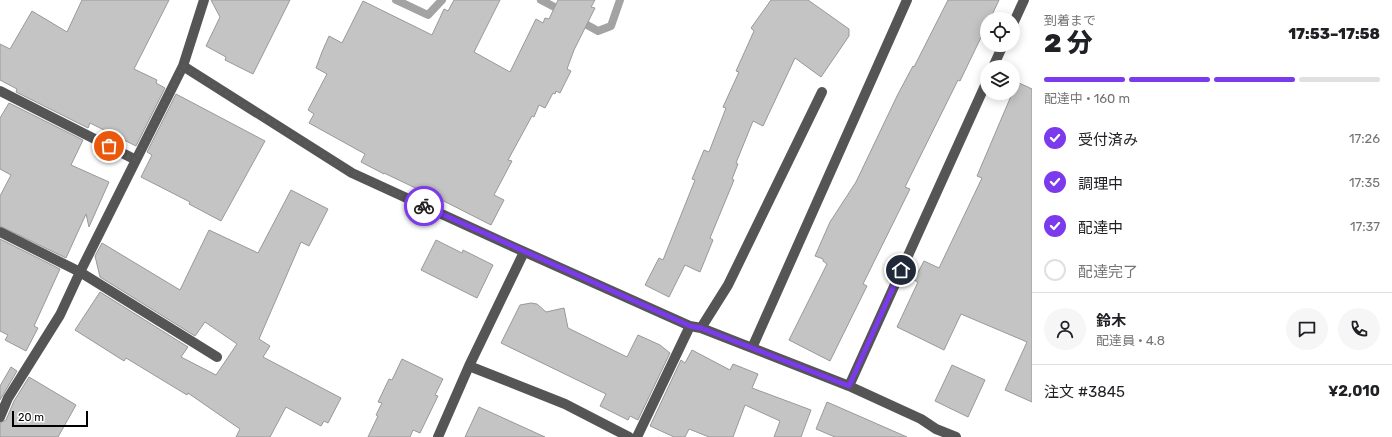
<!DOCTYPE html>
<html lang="ja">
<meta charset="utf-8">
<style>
:root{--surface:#fff;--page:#f6f6f6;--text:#202124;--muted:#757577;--line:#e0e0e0;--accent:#7c3aed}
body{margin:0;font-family:Rubik,"Noto Sans JP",sans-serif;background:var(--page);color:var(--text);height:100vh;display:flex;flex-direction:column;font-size:15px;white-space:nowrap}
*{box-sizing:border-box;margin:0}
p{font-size:13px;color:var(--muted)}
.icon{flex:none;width:22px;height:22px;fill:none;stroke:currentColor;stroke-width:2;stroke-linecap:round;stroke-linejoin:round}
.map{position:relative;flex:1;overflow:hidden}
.side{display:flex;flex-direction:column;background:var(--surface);width:360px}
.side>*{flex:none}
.buttons{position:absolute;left:980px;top:12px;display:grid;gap:8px}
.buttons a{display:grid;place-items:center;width:40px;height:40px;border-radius:50%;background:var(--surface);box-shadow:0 2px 10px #0003;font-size:20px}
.scale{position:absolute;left:12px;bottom:10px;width:76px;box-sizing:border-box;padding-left:4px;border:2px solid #000;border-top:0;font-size:11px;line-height:14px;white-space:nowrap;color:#000;-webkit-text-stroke:3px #fff;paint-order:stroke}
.pin{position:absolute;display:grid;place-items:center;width:34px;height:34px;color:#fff;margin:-17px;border:2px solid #fff;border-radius:50%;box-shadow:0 1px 4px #0007}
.courier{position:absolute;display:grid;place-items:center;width:40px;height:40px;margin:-20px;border:3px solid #7c3aed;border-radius:50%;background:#fff;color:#222;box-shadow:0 1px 5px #0007}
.headline em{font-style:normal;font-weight:800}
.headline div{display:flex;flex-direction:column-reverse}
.headline{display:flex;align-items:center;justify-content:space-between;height:68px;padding:0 12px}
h1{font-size:26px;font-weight:800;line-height:30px}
.bar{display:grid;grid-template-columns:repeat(4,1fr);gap:6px 4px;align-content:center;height:48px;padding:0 12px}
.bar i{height:5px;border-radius:3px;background:var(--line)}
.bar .active{background:var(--accent)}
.bar p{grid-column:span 4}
.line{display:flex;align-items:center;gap:10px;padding:0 12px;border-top:1px solid var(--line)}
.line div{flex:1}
.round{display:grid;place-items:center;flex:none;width:42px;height:42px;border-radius:21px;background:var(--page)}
ol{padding:0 12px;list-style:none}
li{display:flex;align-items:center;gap:12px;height:44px}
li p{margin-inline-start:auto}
li .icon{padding:4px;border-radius:50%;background:var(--accent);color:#fff;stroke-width:4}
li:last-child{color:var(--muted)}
li i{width:22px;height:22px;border:2px solid var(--line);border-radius:50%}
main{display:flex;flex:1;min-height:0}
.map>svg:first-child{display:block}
</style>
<main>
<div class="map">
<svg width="1032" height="437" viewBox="0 0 1032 437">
<rect width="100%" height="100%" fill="#fff"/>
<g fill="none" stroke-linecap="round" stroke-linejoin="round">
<!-- stream -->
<path stroke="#a3a3a3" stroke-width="8" d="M396 0 428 15 442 0
M541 0 564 12
M578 20 598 31 611 26 620 0"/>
</g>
<!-- building -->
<path fill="#c4c4c4" stroke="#999" d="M82 0H169L134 69 157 80 156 83 165 88 136 146 90 123 88 128 16 92 17 89 0 80V44L10 49 32 11 67 32Z
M211 0H290L253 74 225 60 226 57 206 46 220 17Z
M454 0H500L474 52 510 72 536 19 543 23 545 18 549 19 558 0H595L591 7 595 8 574 50 567 69 571 71 560 93 556 91 555 94 553 93 545 108 539 105 534 117 532 116 508 160 512 161 494 195 504 200 491 225 428 193V194L384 173V174L361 162 365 154 309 123 314 114 308 110 327 74 316 68 322 52 329 36 342 43 363 1 432 35 444 9 448 11Z
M771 0H808L849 29V36L821 77 795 58 763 126 753 121 736 163 738 164 732 179 734 180 710 238 713 240 700 272 685 265 669 297 645 285 659 258 663 260 695 180 692 179 704 150 709 152 726 108 723 107 739 72 736 71 754 31 751 28Z
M948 0H999L990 19H987V25L960 81 958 80 905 187 910 189 863 284 867 286 830 361 789 340 827 264 823 261V259L815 256 830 222 856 182 898 94 913 66 914 67Z
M1017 82 1032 89V402L1005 390 1027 342 961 314 944 350 897 327 918 282 914 280 924 261 939 268 982 178 977 176Z
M176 94 265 141 221 221 189 204 190 202 141 177 152 155 147 152Z
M9 103 83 140 71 165 109 182 89 227 86 214 66 258 0 226V196L11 175 0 169V118Z
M291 190 328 209 309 246 301 242 259 339 270 346 263 357 341 398 328 423 324 421 321 426 286 407 270 437H236L240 429 188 393 187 395 126 358 124 361 75 330 100 292 188 347 181 357 216 375 237 344 205 322 195 336 100 277 95 256 102 243 180 290 209 230 258 253Z
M0 239 60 269 34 326 38 328 26 351 5 340 8 335 0 331Z
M436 240 462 253 463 250 493 265 477 298 421 270Z
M531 303 537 304 546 312 564 308 568 328 627 357 638 335 660 345 670 353 638 420 630 416 628 420 600 406 606 394 501 343 520 305Z
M692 350 730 370 733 364 758 374 752 388 811 410 801 437H774L780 421 745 405 733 437H709L689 429 685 437H674L650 426 681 360 685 363Z
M402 359 443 379 435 395 438 396 420 433 413 430 410 437H368L378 416 376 415 382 403 378 402 389 379 392 380Z
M952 365 985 380 968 417 935 401Z
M11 367 17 371 0 400V386Z
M29 377 76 405 58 437H0V423L6 420 14 401Z
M827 402 907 437H835L816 429Z
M479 407 545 437H465Z"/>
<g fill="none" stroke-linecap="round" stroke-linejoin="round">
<!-- minor -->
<path stroke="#555" stroke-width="10" d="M1013 24 1024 0
M183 66 352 173 507 244 690 326 701 328 849 386 921 419 936 429 956 437
M993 67 1003 45
M0 91 136 160
M0 232 80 272 217 357
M701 328 728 285 822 92
M752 348 907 0
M469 366 565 404 629 437
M849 386 987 81
M0 417 8 398 60 315 80 272 183 66 204 0
M438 437 469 366 524 252
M637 437 690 326"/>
</g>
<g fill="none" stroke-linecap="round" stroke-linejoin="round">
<!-- done -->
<path stroke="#595959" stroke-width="4" stroke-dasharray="0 7.2" d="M109 146 136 160 183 66 352 173 424 206"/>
<!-- route -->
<path stroke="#7c3aed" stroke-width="5" d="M424 206 690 326 701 328 849 386 901 270"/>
</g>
</svg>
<div class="buttons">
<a><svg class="icon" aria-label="locate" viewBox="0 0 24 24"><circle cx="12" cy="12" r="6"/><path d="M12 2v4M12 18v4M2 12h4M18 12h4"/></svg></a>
<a><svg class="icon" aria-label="layers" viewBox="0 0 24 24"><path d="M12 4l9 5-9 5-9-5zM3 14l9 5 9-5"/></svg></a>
</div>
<div class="scale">20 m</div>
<div class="pin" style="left:109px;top:146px;background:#ea580c"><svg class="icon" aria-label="bag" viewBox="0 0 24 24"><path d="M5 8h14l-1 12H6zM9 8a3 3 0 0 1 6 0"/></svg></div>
<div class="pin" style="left:901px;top:270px;background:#1f2937"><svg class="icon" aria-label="home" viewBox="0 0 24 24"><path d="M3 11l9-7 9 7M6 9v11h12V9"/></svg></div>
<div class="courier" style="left:424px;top:206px"><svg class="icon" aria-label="bike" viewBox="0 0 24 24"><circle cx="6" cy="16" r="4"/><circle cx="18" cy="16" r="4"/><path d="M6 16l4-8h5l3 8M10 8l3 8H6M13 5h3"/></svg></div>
</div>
<section class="side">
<div class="headline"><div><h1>2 分</h1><p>到着まで</p></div><em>17:53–17:58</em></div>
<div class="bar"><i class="active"></i><i class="active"></i><i class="active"></i><i></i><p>配達中 · 160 m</p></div>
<ol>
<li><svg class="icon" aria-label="check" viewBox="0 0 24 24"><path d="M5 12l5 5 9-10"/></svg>受付済み<p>17:26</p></li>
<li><svg class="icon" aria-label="check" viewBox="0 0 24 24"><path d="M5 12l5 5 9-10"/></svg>調理中<p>17:35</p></li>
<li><svg class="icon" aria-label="check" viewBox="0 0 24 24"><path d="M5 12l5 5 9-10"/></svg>配達中<p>17:37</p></li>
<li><i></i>配達完了</li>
</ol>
<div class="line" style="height:72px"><a class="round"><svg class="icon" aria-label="person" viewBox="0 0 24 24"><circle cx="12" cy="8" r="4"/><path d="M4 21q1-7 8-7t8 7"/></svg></a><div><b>鈴木</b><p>配達員 · 4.8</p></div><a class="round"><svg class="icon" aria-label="chat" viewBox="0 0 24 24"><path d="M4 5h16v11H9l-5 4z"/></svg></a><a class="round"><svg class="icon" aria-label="phone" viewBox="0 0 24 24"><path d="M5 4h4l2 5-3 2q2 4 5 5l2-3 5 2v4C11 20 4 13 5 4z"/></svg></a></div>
<div class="line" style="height:52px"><div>注文 #3845</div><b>¥2,010</b></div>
</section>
</main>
